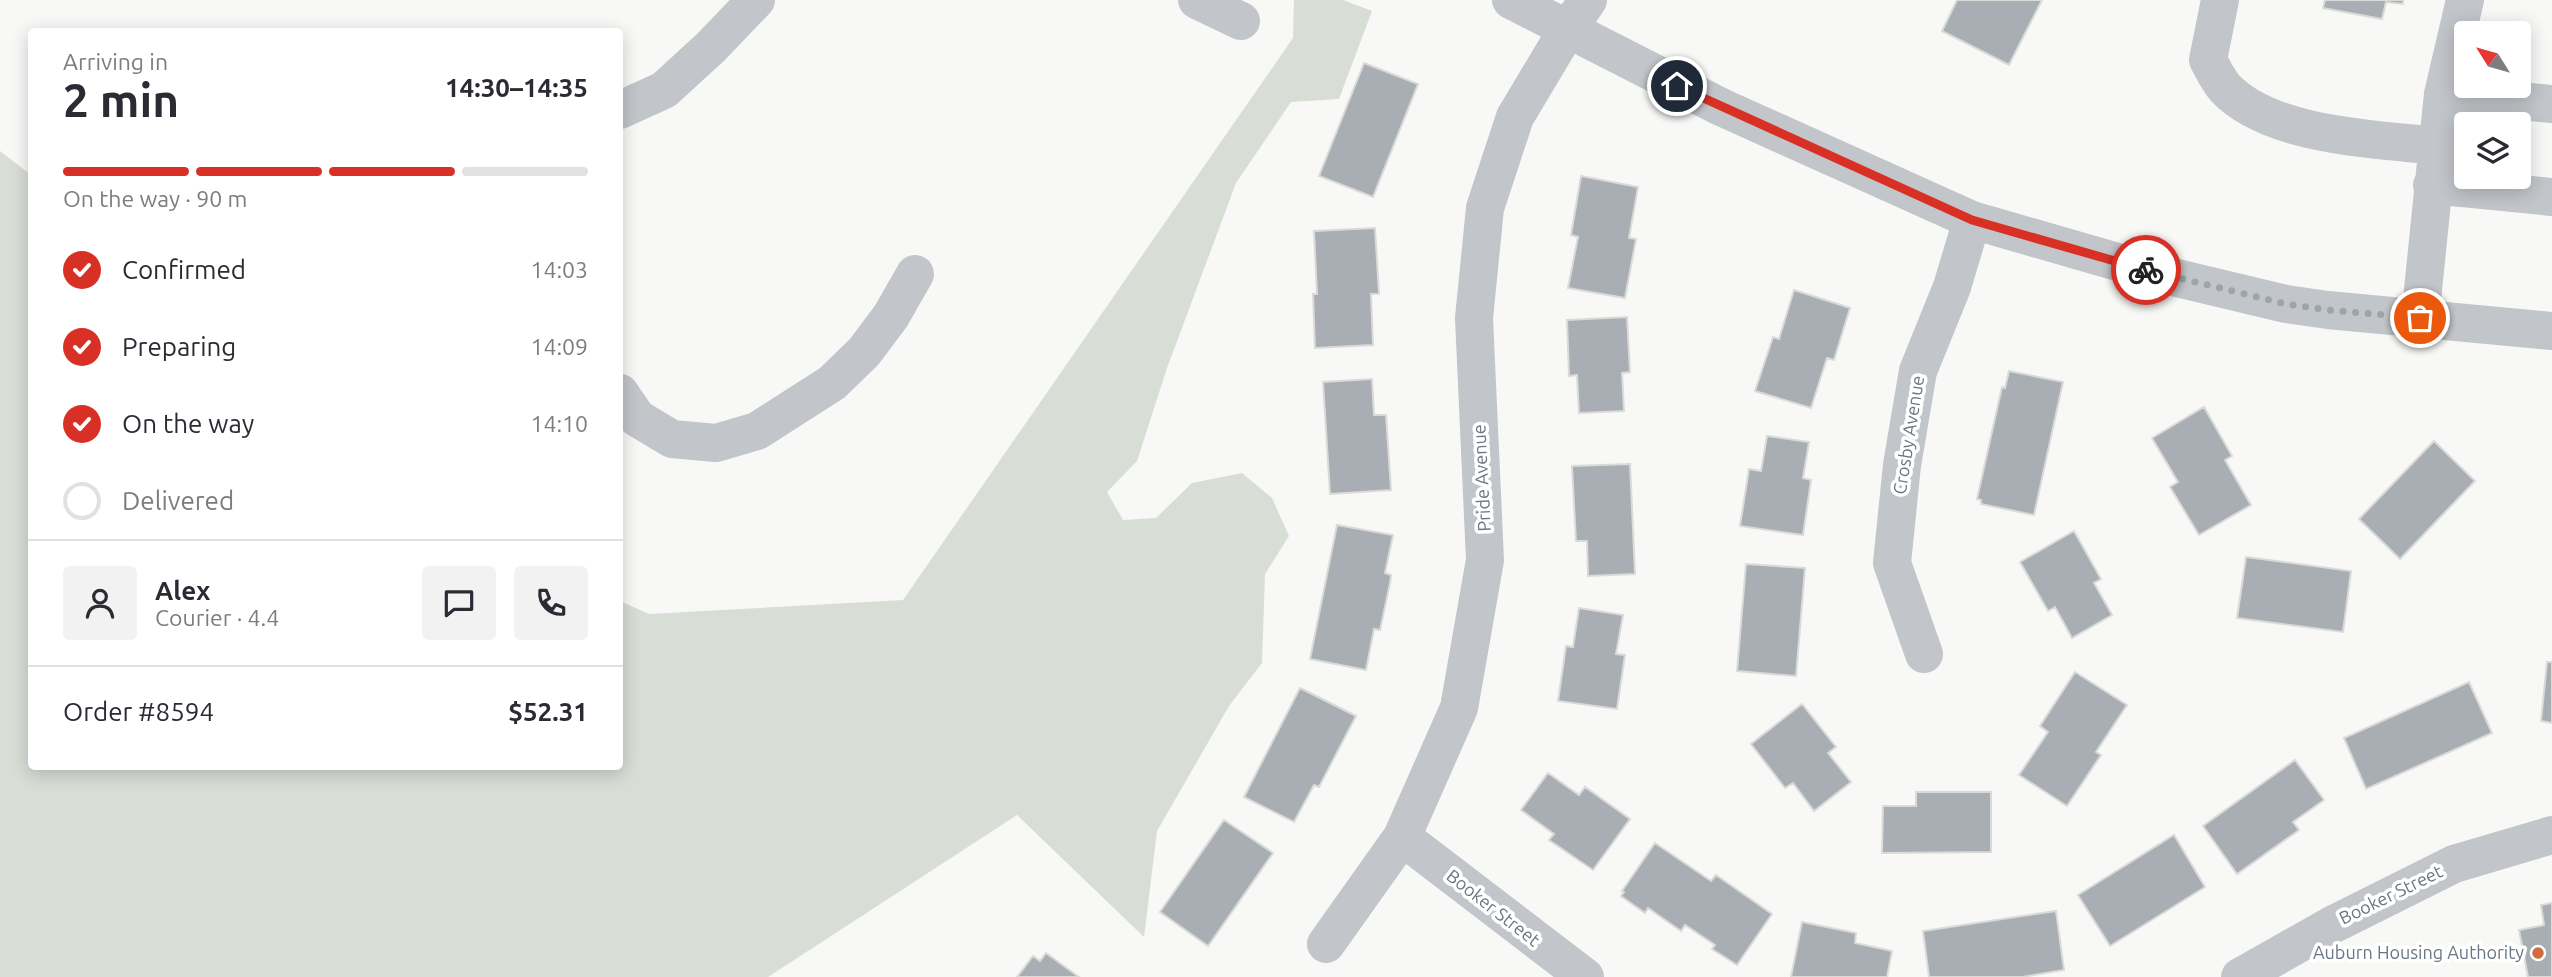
<!DOCTYPE html>
<meta charset="utf-8">
<style>
:root{--surface:#fff;--page:#f2f2f3;--text:#2b2b33;--muted:#7c7c81;--line:#e1e1e2;--accent:#d93025}
body{margin:0;font-family:Ubuntu,sans-serif;background:var(--page);color:var(--text);height:100vh;display:flex;flex-direction:column;font-size:26px;white-space:nowrap}
*{box-sizing:border-box;margin:0}
p{font-size:23px;color:var(--muted)}
.icon{flex:none;width:38px;height:38px;fill:none;stroke:currentColor;stroke-width:2;stroke-linecap:round;stroke-linejoin:round}
.map{position:relative;flex:1;overflow:hidden}
.sheet{position:absolute;left:28px;top:28px;width:595px;height:742px;display:flex;flex-direction:column;background:var(--surface);border-radius:7px;box-shadow:0 4px 18px #0003}
.sheet>*{flex:none}
.needle{width:46px;rotate:307deg}
.buttons{position:absolute;left:2454px;top:21px;display:grid;gap:14px}
.buttons a{display:grid;place-items:center;width:77px;height:77px;border-radius:7px;background:var(--surface);box-shadow:0 4px 18px #0003;font-size:35px}
.pin{position:absolute;display:grid;place-items:center;width:60px;height:60px;color:#fff;margin:-30px;border:4px solid #fff;border-radius:50%;box-shadow:0 2px 7px #0007}
.courier{position:absolute;display:grid;place-items:center;width:70px;height:70px;margin:-35px;border:5px solid #d93025;border-radius:50%;background:#fff;color:#222;box-shadow:0 2px 9px #0007}
.head em{font-style:normal;font-weight:700}
.head div{display:flex;flex-direction:column-reverse}
.head{display:flex;align-items:center;justify-content:space-between;height:119px;padding:0 35px}
h1{font-size:46px;font-weight:700;line-height:52px}
.bar{display:grid;grid-template-columns:repeat(4,1fr);gap:10px 7px;align-content:center;height:84px;padding:0 35px}
.bar i{height:9px;border-radius:5px;background:var(--line)}
.bar .current{background:var(--accent)}
.bar p{grid-column:span 4}
.line{display:flex;align-items:center;gap:18px;padding:0 35px;border-top:2px solid var(--line)}
.line div{flex:1}
.round{display:grid;place-items:center;flex:none;width:74px;height:74px;border-radius:7px;background:var(--page)}
ol{padding:0 35px;list-style:none}
li{display:flex;align-items:center;gap:21px;height:77px}
li p{margin-inline-start:auto}
li .icon{padding:7px;border-radius:50%;background:var(--accent);color:#fff;stroke-width:4}
li:last-child{color:var(--muted)}
li i{width:38px;height:38px;border:4px solid var(--line);border-radius:50%}
.map>svg:first-child{display:block}
</style>
<div class="map">
<svg width="2552" height="977" viewBox="0 0 2552 977">
<rect width="100%" height="100%" fill="#f8f8f6"/>
<!-- green -->
<path fill="#d8ddd6" d="M1294 0H1343L1372 11 1339 99 1291 102 1236 183 1167 368 1137 461 1107 492 1123 520 1156 518 1192 483 1242 473 1272 498 1289 536 1265 574 1262 663 1229 706 1157 831 1144 937 1017 815 768 977H0V151L31 175 32 766H620V601L649 614 903 600 1293 38Z"/>
<!-- building -->
<path fill="#a8aeb4" stroke="#dadad8" stroke-width="2" d="M1957 0H2042L2009 65 1942 31Z
M2325 0H2403V4L2386 2 2382 19 2323 8Z
M1364 63 1418 84 1373 197 1319 176Z
M1581 176 1638 187 1629 238 1636 239 1625 298 1568 288 1578 237 1571 235Z
M1375 228 1379 294H1371L1373 345 1315 348 1313 294H1317L1314 231Z
M1794 290 1850 308 1834 360 1827 358 1811 408 1755 391 1773 337 1779 339Z
M1627 317 1630 372 1622 373 1624 411 1579 413 1577 375 1569 376 1567 320Z
M2009 371 2063 382 2034 515 1981 504V500L1977 499 2002 387 2005 388Z
M1372 379 1374 415H1386L1391 490 1330 494 1323 382Z
M2204 407 2232 456 2225 460 2251 505 2199 535 2170 487 2178 482 2152 438Z
M1767 436 1809 442 1803 478 1811 480 1803 535 1740 526 1749 469 1761 471Z
M2434 441 2475 481 2400 559 2359 519Z
M1630 464 1635 574 1588 576 1587 541H1576L1572 466Z
M1337 525 1393 535 1385 573 1391 575 1390 583 1380 630 1374 629 1366 670 1310 659Z
M2074 531 2101 579 2094 583 2112 615 2072 638 2055 607 2048 611 2020 562Z
M2246 557 2351 571 2343 632 2237 618Z
M1746 564 1805 568 1796 676 1737 671Z
M1579 608 1623 615 1616 654 1625 655 1617 709 1558 701 1566 646 1573 647Z
M2547 662H2552V723L2541 721Z
M2075 672 2127 705 2096 752 2101 755 2067 806 2019 775 2048 732 2040 726Z
M2469 682 2492 733 2366 789 2344 738Z
M1300 688 1356 716 1319 787 1314 785 1294 822 1244 797Z
M1802 704 1836 747 1828 753 1851 782 1814 811 1793 783 1785 788 1751 744Z
M2295 760 2324 800 2293 822 2299 830 2237 874 2203 826Z
M1548 773 1579 795 1585 787 1630 819 1593 870 1549 840 1554 834 1521 810Z
M1916 792H1991V852L1882 853 1883 806H1916Z
M1224 820 1273 853 1208 946 1160 912Z
M2174 835 2205 887 2110 946 2078 895Z
M1655 843 1711 881 1716 875 1772 914 1737 965 1712 949 1715 945 1685 925 1681 931 1648 908 1645 913 1621 896 1624 892 1622 891Z
M2552 903V977H2528L2519 930 2544 925 2541 905Z
M2056 911 2064 970 2022 977H1929L1923 931Z
M1802 922 1856 933 1855 943 1892 951 1887 977H1791Z
M1046 953 1079 977H1017L1033 956 1040 961Z"/>
<g fill="none" stroke-linecap="round" stroke-linejoin="round">
<!-- minor -->
<path stroke="#c2c5c9" stroke-width="38" d="M1197 0 1241 21
M1511 0 1721 107 1972 220 2152 272 2286 304 2328 310 2552 331
M2220 0 2208 60C2213 69 2218 80 2225 88 2270 136 2374 139 2437 146
M2443 94 2552 104
M620 110 664 90 711 47 756 0
M2432 185 2552 197
M2420 319 2443 94 2465 0
M620 393 637 418 672 439 716 443 757 431 832 383 864 352 891 316 915 274
M1924 654 1892 563 1902 465 1918 371 1952 287 1972 220
M1402 837 1585 977
M1326 944 1402 837 1459 708 1485 560 1474 318 1485 208 1515 117 1567 30 1588 0
M2240 977 2332 925 2454 864 2552 835"/>
</g>
<g fill="none" stroke-linecap="round" stroke-linejoin="round">
<!-- done -->
<path stroke="#9ca4ac" stroke-width="7" stroke-dasharray="0 12.6" d="M2146 270 2286 304 2328 310 2420 318"/>
<!-- route -->
<path stroke="#d93025" stroke-width="9" d="M1677 86 1972 220 2146 270"/>
</g>
<!-- markers -->
<circle fill="#d06d3e" stroke="#fff" stroke-width="2.5" cx="2538" cy="953" r="7"/>
<g text-anchor="middle" stroke-width="7" stroke-linejoin="round" paint-order="stroke">
<!-- street labels -->
<g font-size="18" fill="#6b7684" stroke="#fff">
<text transform="translate(1909 435) rotate(-81)" y="6">Crosby Avenue</text>
<text transform="translate(1482 478) rotate(-93)" y="6">Pride Avenue</text>
<text transform="translate(2391 895) rotate(-26)" y="6">Booker Street</text>
<text transform="translate(1493 908) rotate(38)" y="6">Booker Street</text>
</g>
<!-- poi labels -->
<g font-size="18" fill="#6b7684" stroke="#fff" text-anchor="end">
<text x="2524" y="959">Auburn Housing Authority</text>
</g>
</g>
</svg>
<div class="buttons">
<a><svg class="needle" viewBox="-14 -14 28 28"><path d="M0-13l5 13h-10z" fill="#e53935"/><path d="M0 13l5-13h-10z" fill="#7c7c81"/></svg></a>
<a><svg class="icon" aria-label="layers" viewBox="0 0 24 24"><path d="M12 4l9 5-9 5-9-5zM3 14l9 5 9-5"/></svg></a>
</div>
<div class="pin" style="left:2420px;top:318px;background:#ea580c"><svg class="icon" aria-label="bag" viewBox="0 0 24 24"><path d="M5 8h14l-1 12H6zM9 8a3 3 0 0 1 6 0"/></svg></div>
<div class="pin" style="left:1677px;top:86px;background:#1f2937"><svg class="icon" aria-label="home" viewBox="0 0 24 24"><path d="M3 11l9-7 9 7M6 9v11h12V9"/></svg></div>
<div class="courier" style="left:2146px;top:270px"><svg class="icon" aria-label="bike" viewBox="0 0 24 24"><circle cx="6" cy="16" r="4"/><circle cx="18" cy="16" r="4"/><path d="M6 16l4-8h5l3 8M10 8l3 8H6M13 5h3"/></svg></div>
<section class="sheet">
<div class="head"><div><h1>2 min</h1><p>Arriving in</p></div><em>14:30–14:35</em></div>
<div class="bar"><i class="current"></i><i class="current"></i><i class="current"></i><i></i><p>On the way · 90 m</p></div>
<ol>
<li><svg class="icon" aria-label="check" viewBox="0 0 24 24"><path d="M5 12l5 5 9-10"/></svg>Confirmed<p>14:03</p></li>
<li><svg class="icon" aria-label="check" viewBox="0 0 24 24"><path d="M5 12l5 5 9-10"/></svg>Preparing<p>14:09</p></li>
<li><svg class="icon" aria-label="check" viewBox="0 0 24 24"><path d="M5 12l5 5 9-10"/></svg>On the way<p>14:10</p></li>
<li><i></i>Delivered</li>
</ol>
<div class="line" style="height:126px"><a class="round"><svg class="icon" aria-label="person" viewBox="0 0 24 24"><circle cx="12" cy="8" r="4"/><path d="M4 21q1-7 8-7t8 7"/></svg></a><div><b>Alex</b><p>Courier · 4.4</p></div><a class="round"><svg class="icon" aria-label="chat" viewBox="0 0 24 24"><path d="M4 5h16v11H9l-5 4z"/></svg></a><a class="round"><svg class="icon" aria-label="phone" viewBox="0 0 24 24"><path d="M5 4h4l2 5-3 2q2 4 5 5l2-3 5 2v4C11 20 4 13 5 4z"/></svg></a></div>
<div class="line" style="height:91px"><div>Order #8594</div><b>$52.31</b></div>
</section>
</div>
